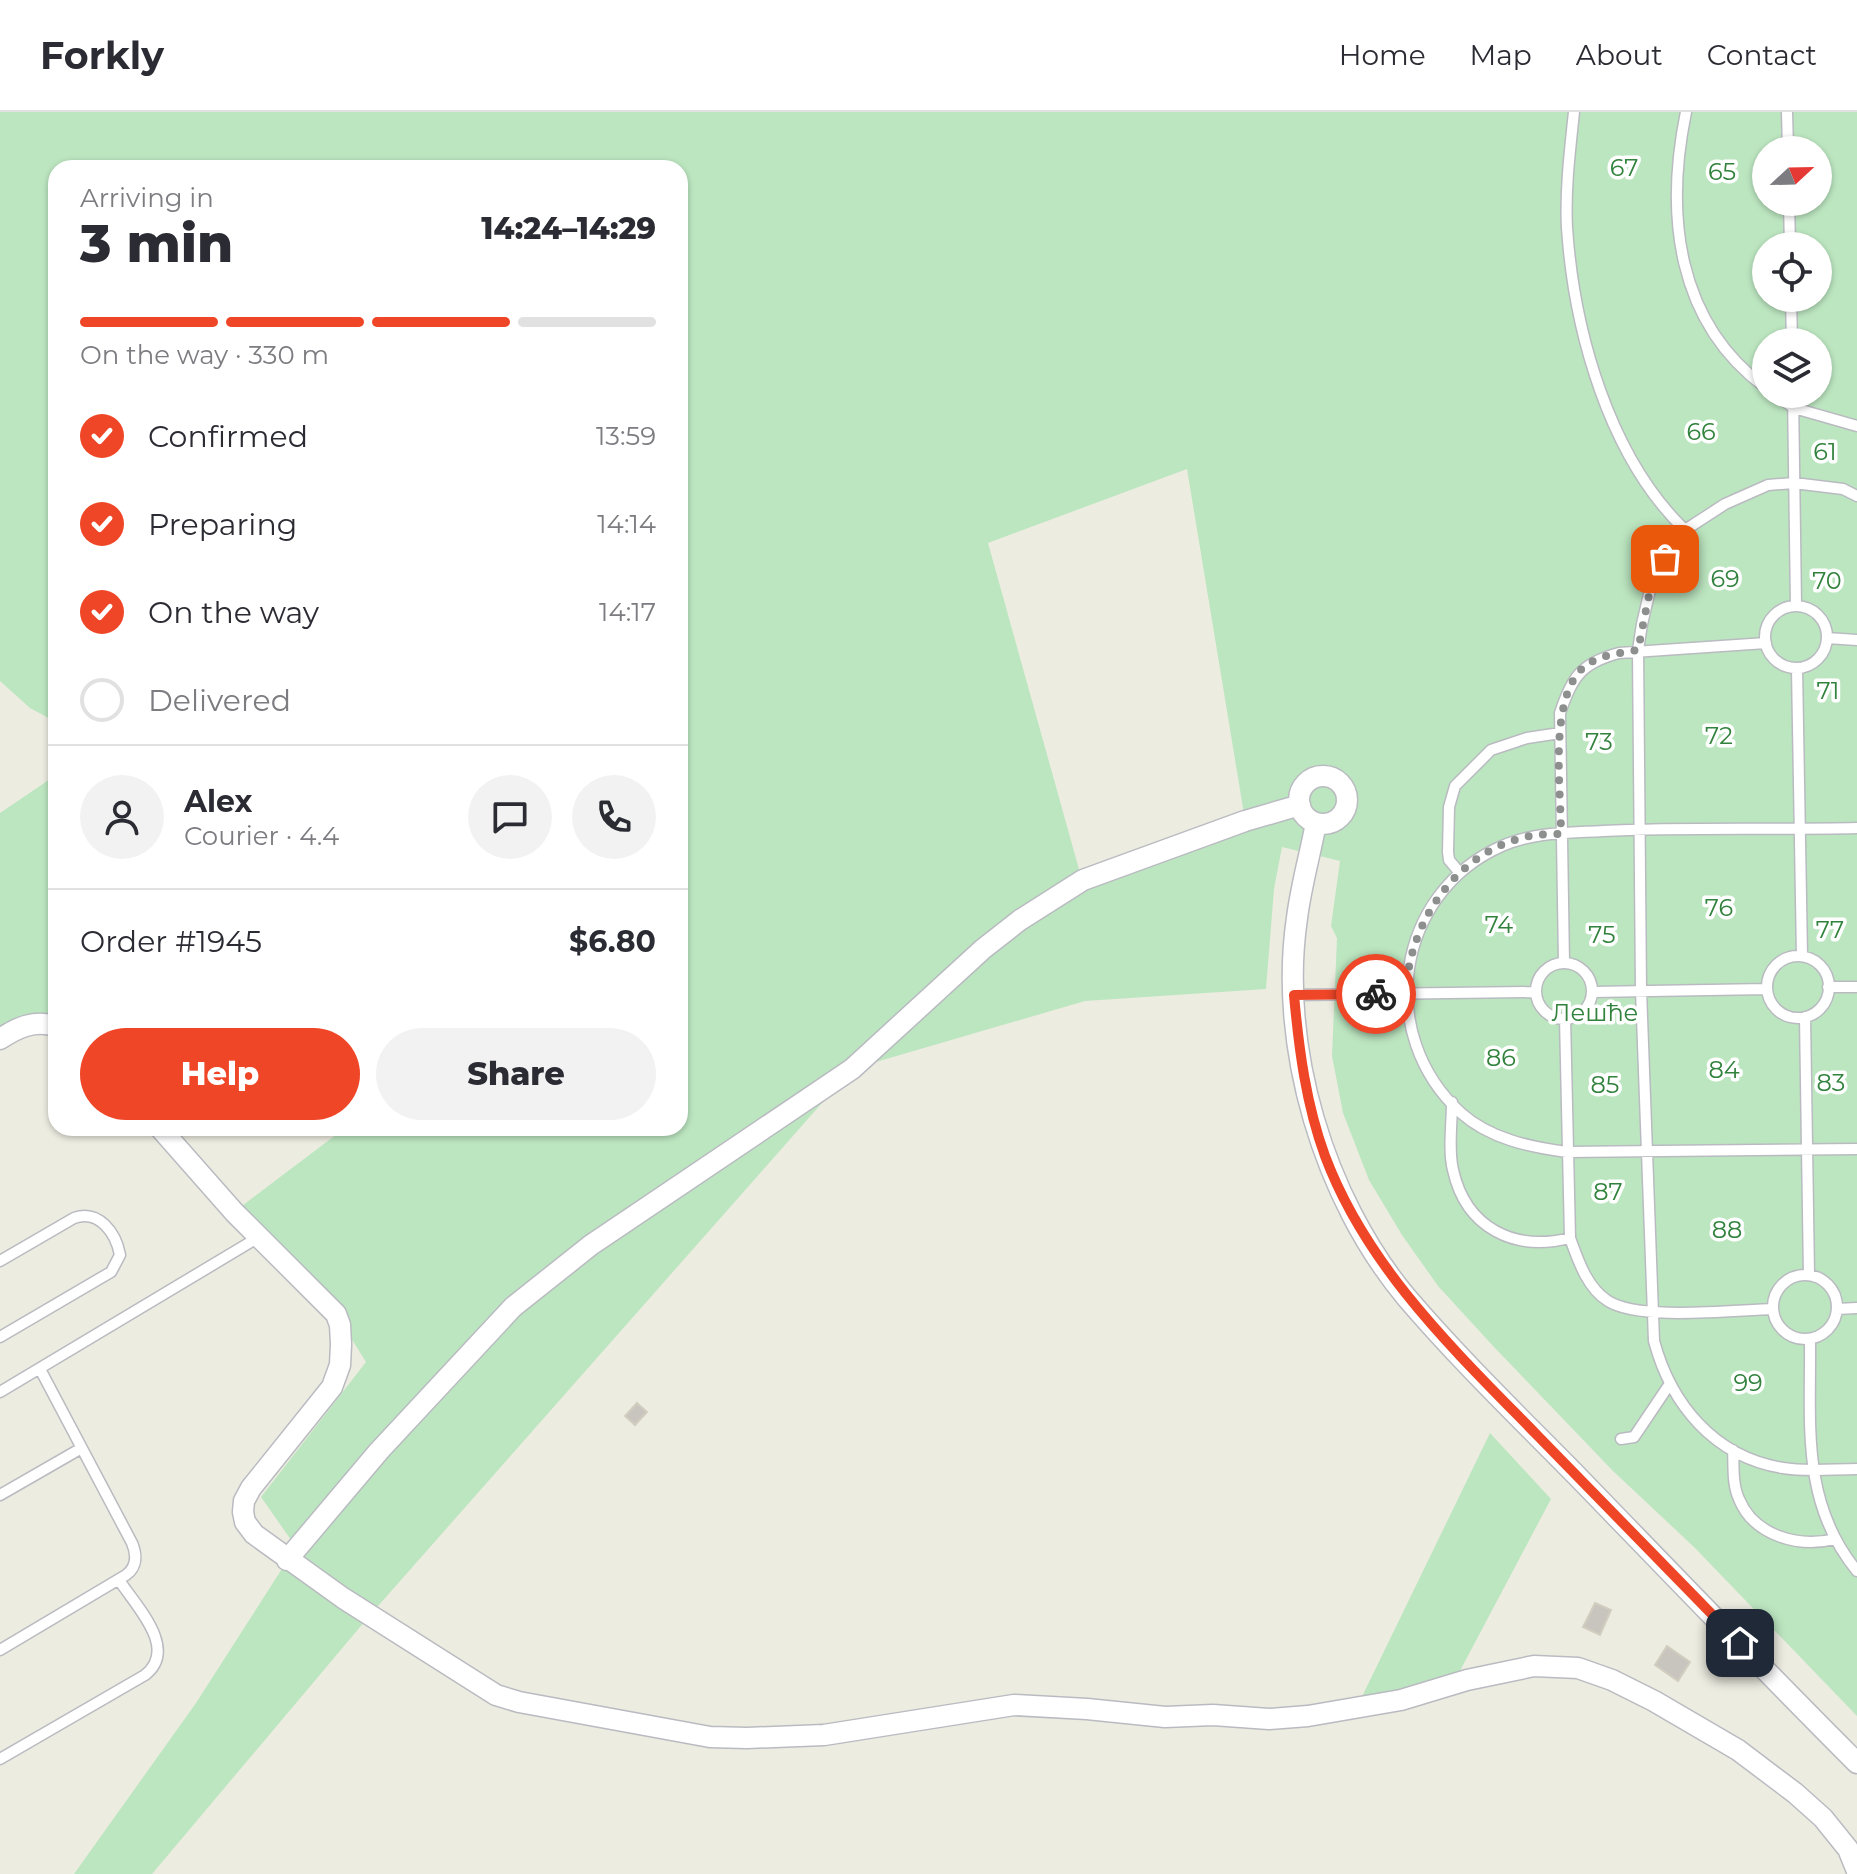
<!DOCTYPE html>
<meta charset="utf-8">
<style>
:root{--surface:#fff;--page:#f2f2f3;--text:#2b2b33;--muted:#7c7c81;--line:#e1e1e2;--accent:#ee4627}
body{margin:0;font-family:Montserrat,sans-serif;background:var(--page);color:var(--text);height:100vh;display:flex;flex-direction:column;font-size:30px;white-space:nowrap}
*{box-sizing:border-box;margin:0}
p{font-size:26px;color:var(--muted)}
.icon{flex:none;width:44px;height:44px;fill:none;stroke:currentColor;stroke-width:2;stroke-linecap:round;stroke-linejoin:round}
.map{position:relative;flex:1;overflow:hidden}
.drawer{position:absolute;left:48px;top:48px;width:640px;height:976px;display:flex;flex-direction:column;background:var(--surface);border-radius:24px;box-shadow:0 2px 6px #0004}
.drawer>*{flex:none}
.needle{width:52px;rotate:68deg}
.fabs{position:absolute;left:1752px;top:24px;display:grid;gap:16px}
.fabs a{display:grid;place-items:center;width:80px;height:80px;border-radius:50%;background:var(--surface);box-shadow:0 2px 6px #0004;font-size:40px}
.pin{position:absolute;display:grid;place-items:center;width:68px;height:68px;color:#fff;margin:-34px;border-radius:16px;box-shadow:0 4px 12px #0006}
.courier{position:absolute;display:grid;place-items:center;width:80px;height:80px;margin:-40px;border:6px solid #ee4627;border-radius:50%;background:#fff;color:#222;box-shadow:0 2px 10px #0007}
.headline em{font-style:normal;font-weight:800}
.headline div{display:flex;flex-direction:column-reverse}
.headline{display:flex;align-items:center;justify-content:space-between;height:136px;padding:0 32px}
h1{font-size:52px;font-weight:800;line-height:60px}
.bar{display:grid;grid-template-columns:repeat(4,1fr);gap:12px 8px;align-content:center;height:96px;padding:0 32px}
.bar i{height:10px;border-radius:6px;background:var(--line)}
.bar .current{background:var(--accent)}
.bar p{grid-column:span 4}
.line{display:flex;align-items:center;gap:20px;padding:0 32px;border-top:2px solid var(--line)}
.line div{flex:1}
.round{display:grid;place-items:center;flex:none;width:84px;height:84px;border-radius:42px;background:var(--page)}
ol{padding:0 32px;list-style:none}
li{display:flex;align-items:center;gap:24px;height:88px}
li p{margin-inline-start:auto}
li .icon{padding:8px;border-radius:50%;background:var(--accent);color:#fff;stroke-width:4}
li:last-child{color:var(--muted)}
li i{width:44px;height:44px;border:4px solid var(--line);border-radius:50%}
.button{display:flex;gap:16px;margin-top:auto;padding:16px 32px}
.button a{flex:1;height:92px;border-radius:48px;background:var(--accent);color:#fff;font-size:32px;font-weight:800;line-height:92px;text-align:center}
.button a+a{background:var(--page);color:var(--text)}
header{display:flex;align-items:center;gap:48px;box-sizing:border-box;height:112px;padding:0 40px;background:var(--surface);border-bottom:2px solid var(--line)}
header strong{font-size:38px}
nav{display:flex;gap:44px;margin-inline-start:auto;font-size:28px}
.map>svg:first-child{display:block}
</style>
<header>
<strong>Forkly</strong>
<nav><a>Home</a><a>Map</a><a>About</a><a>Contact</a></nav>
</header>
<div class="map">
<svg width="1857" height="1762" viewBox="0 0 1857 1762">
<rect width="100%" height="100%" fill="#edece1"/>
<!-- green -->
<path fill="#bce6c0" fill-rule="evenodd" d="M0 0H1857V1604L1694 1435 1613 1359 1494 1235 1438 1174 1402 1123 1369 1068 1343 1001 1332 944 1337 826 1331 814 1340 749 1282 735 1274 777 1266 877 1085 889 852 957 371 1502 152 1762H74L196 1591 296 1435 261 1385 366 1250 336 1202 234 1100 345 1016H680V56H56V610L30 596 0 569ZM1766 38H1818V90H1766ZM1766 134H1818V186H1766ZM1766 230H1818V282H1766ZM1187 357 1245 708 1082 768 988 431Z
M56 663V914L0 929V701Z
M1490 1321 1551 1387 1453 1572 1356 1597Z"/>
<!-- building -->
<path fill="#c8c5be" stroke="#d2cebf" stroke-width="2" d="M637 1291 647 1300 635 1313 625 1304Z
M1595 1491 1611 1498 1600 1523 1583 1515Z
M1667 1534 1690 1550 1678 1569 1655 1553Z"/>
<g fill="none" stroke-linecap="round" stroke-linejoin="round">
<defs>
<path id="lane" d="M1574 0C1570 38 1565 78 1567 116 1574 219 1609 345 1685 418
M1686 0C1665 102 1676 210 1766 276
M1787 0 1788 38
M1789 90 1790 134
M1791 186 1792 230
M1775 282 1794 296 1857 314
M1793 282 1796 494
M1857 384 1843 377 1794 371 1768 373 1725 392 1685 418 1665 447 1650 478 1642 512 1638 538 1641 878 1654 1229C1671 1292 1714 1345 1783 1356 1806 1360 1833 1357 1857 1357
M1765 525a31 31 0 1 1 62 0a31 31 0 1 1-62 0Z
M1827 526 1857 528
M1797 556 1802 844
M1857 716C1772 718 1687 715 1603 719 1569 721 1533 720 1502 734 1395 781 1375 923 1461 1001 1490 1027 1530 1035 1567 1040L1857 1037
M1460 761 1449 748 1448 740 1449 695 1455 674 1491 638 1527 626 1560 621
M1767 875a31 31 0 1 1 62 0a31 31 0 1 1-62 0Z
M1564 851 1560 601C1572 565 1581 551 1619 541L1766 531
M1536 879a28 28 0 1 1 56 0a28 28 0 1 1-56 0Z
M1828 875H1857
M1592 880 1767 877
M1294 883 1536 880
M1805 905 1809 1163
M1565 906 1570 1126C1578 1148 1587 1176 1608 1189 1640 1209 1733 1198 1773 1197
M1452 990C1452 1012 1448 1038 1453 1058 1466 1116 1514 1140 1570 1126
M0 1149 74 1106C99 1097 116 1121 120 1143L111 1160 0 1225
M1773 1195a32 32 0 1 1 64 0a32 32 0 1 1-64 0Z
M1837 1197 1857 1196
M1810 1227C1811 1310 1800 1390 1857 1459
M0 1280 259 1125
M1621 1327 1634 1325 1669 1273
M1733 1338C1734 1354 1732 1372 1739 1387 1754 1424 1799 1436 1835 1427
M0 1383 80 1337
M0 1538 126 1463C137 1455 137 1443 132 1431L40 1257
M0 1647 145 1563C179 1537 136 1494 119 1468"/>
<path id="street" d="M1299 688a24 24 0 1 1 48 0a24 24 0 1 1-48 0Z
M1316 711C1310 743 1301 774 1297 806 1278 934 1324 1087 1407 1186 1460 1248 1520 1306 1578 1365 1671 1461 1763 1557 1857 1651
M0 927C18 915 34 908 56 914
M160 1016 234 1100 336 1202 340 1213 341 1232 340 1253 332 1275 251 1376 244 1389 243 1400 245 1410 254 1422 343 1486 496 1583 519 1590 710 1625 747 1626 824 1623 1014 1593 1087 1597 1165 1605 1213 1603 1269 1607 1308 1604 1401 1588 1467 1568 1534 1554 1578 1556 1612 1568 1654 1589 1738 1638 1795 1681 1823 1706 1848 1737 1857 1759
M287 1448 379 1339 513 1195 591 1133 852 957 983 837 1020 808 1083 768 1245 709 1300 693"/>
</defs>
<!-- lane casing -->
<use href="#lane" stroke="#b9bbc1" stroke-width="13"/>
<!-- street casing -->
<use href="#street" stroke="#b9bbc1" stroke-width="23"/>
<!-- lane -->
<use href="#lane" stroke="#fff" stroke-width="10"/>
<!-- street -->
<use href="#street" stroke="#fff" stroke-width="20"/>
</g>
<g fill="none" stroke-linecap="round" stroke-linejoin="round">
<!-- done -->
<path stroke="#8d8f8f" stroke-width="8" stroke-dasharray="0 14.4" d="M1376 882H1406C1408 811 1457 738 1530 724 1540 722 1551 722 1561 722 1561 677 1548 584 1585 554 1599 543 1620 541 1638 538L1650 478 1665 447"/>
<!-- route -->
<path stroke="#ee4627" stroke-width="10" d="M1376 882 1294 883C1299 938 1306 992 1325 1044 1367 1156 1455 1239 1536 1322 1604 1392 1672 1462 1740 1531"/>
</g>
<g text-anchor="middle" stroke-width="7" stroke-linejoin="round" paint-order="stroke">
<!-- park labels -->
<g font-size="24" fill="#31823c" stroke="#fff">
<text x="1624" y="64">67</text>
<text x="1722" y="68">65</text>
<text x="1701" y="328">66</text>
<text x="1825" y="348">61</text>
<text x="1725" y="475">69</text>
<text x="1827" y="477">70</text>
<text x="1828" y="587">71</text>
<text x="1719" y="632">72</text>
<text x="1599" y="638">73</text>
<text x="1719" y="804">76</text>
<text x="1499" y="821">74</text>
<text x="1830" y="826">77</text>
<text x="1602" y="831">75</text>
<text x="1595" y="909">Лешће</text>
<text x="1501" y="954">86</text>
<text x="1724" y="966">84</text>
<text x="1831" y="979">83</text>
<text x="1605" y="981">85</text>
<text x="1608" y="1088">87</text>
<text x="1727" y="1126">88</text>
<text x="1748" y="1279">99</text>
</g>
</g>
</svg>
<div class="fabs">
<a><svg class="needle" viewBox="-14 -14 28 28"><path d="M0-13l5 13h-10z" fill="#e53935"/><path d="M0 13l5-13h-10z" fill="#7c7c81"/></svg></a>
<a><svg class="icon" aria-label="locate" viewBox="0 0 24 24"><circle cx="12" cy="12" r="6"/><path d="M12 2v4M12 18v4M2 12h4M18 12h4"/></svg></a>
<a><svg class="icon" aria-label="layers" viewBox="0 0 24 24"><path d="M12 4l9 5-9 5-9-5zM3 14l9 5 9-5"/></svg></a>
</div>
<div class="pin" style="left:1665px;top:447px;background:#ea580c"><svg class="icon" aria-label="bag" viewBox="0 0 24 24"><path d="M5 8h14l-1 12H6zM9 8a3 3 0 0 1 6 0"/></svg></div>
<div class="pin" style="left:1740px;top:1531px;background:#1f2937"><svg class="icon" aria-label="home" viewBox="0 0 24 24"><path d="M3 11l9-7 9 7M6 9v11h12V9"/></svg></div>
<div class="courier" style="left:1376px;top:882px"><svg class="icon" aria-label="bike" viewBox="0 0 24 24"><circle cx="6" cy="16" r="4"/><circle cx="18" cy="16" r="4"/><path d="M6 16l4-8h5l3 8M10 8l3 8H6M13 5h3"/></svg></div>
<section class="drawer">
<div class="headline"><div><h1>3 min</h1><p>Arriving in</p></div><em>14:24–14:29</em></div>
<div class="bar"><i class="current"></i><i class="current"></i><i class="current"></i><i></i><p>On the way · 330 m</p></div>
<ol>
<li><svg class="icon" aria-label="check" viewBox="0 0 24 24"><path d="M5 12l5 5 9-10"/></svg>Confirmed<p>13:59</p></li>
<li><svg class="icon" aria-label="check" viewBox="0 0 24 24"><path d="M5 12l5 5 9-10"/></svg>Preparing<p>14:14</p></li>
<li><svg class="icon" aria-label="check" viewBox="0 0 24 24"><path d="M5 12l5 5 9-10"/></svg>On the way<p>14:17</p></li>
<li><i></i>Delivered</li>
</ol>
<div class="line" style="height:144px"><a class="round"><svg class="icon" aria-label="person" viewBox="0 0 24 24"><circle cx="12" cy="8" r="4"/><path d="M4 21q1-7 8-7t8 7"/></svg></a><div><b>Alex</b><p>Courier · 4.4</p></div><a class="round"><svg class="icon" aria-label="chat" viewBox="0 0 24 24"><path d="M4 5h16v11H9l-5 4z"/></svg></a><a class="round"><svg class="icon" aria-label="phone" viewBox="0 0 24 24"><path d="M5 4h4l2 5-3 2q2 4 5 5l2-3 5 2v4C11 20 4 13 5 4z"/></svg></a></div>
<div class="line" style="height:104px"><div>Order #1945</div><b>$6.80</b></div>
<div class="button"><a>Help</a><a>Share</a></div>
</section>
</div>
